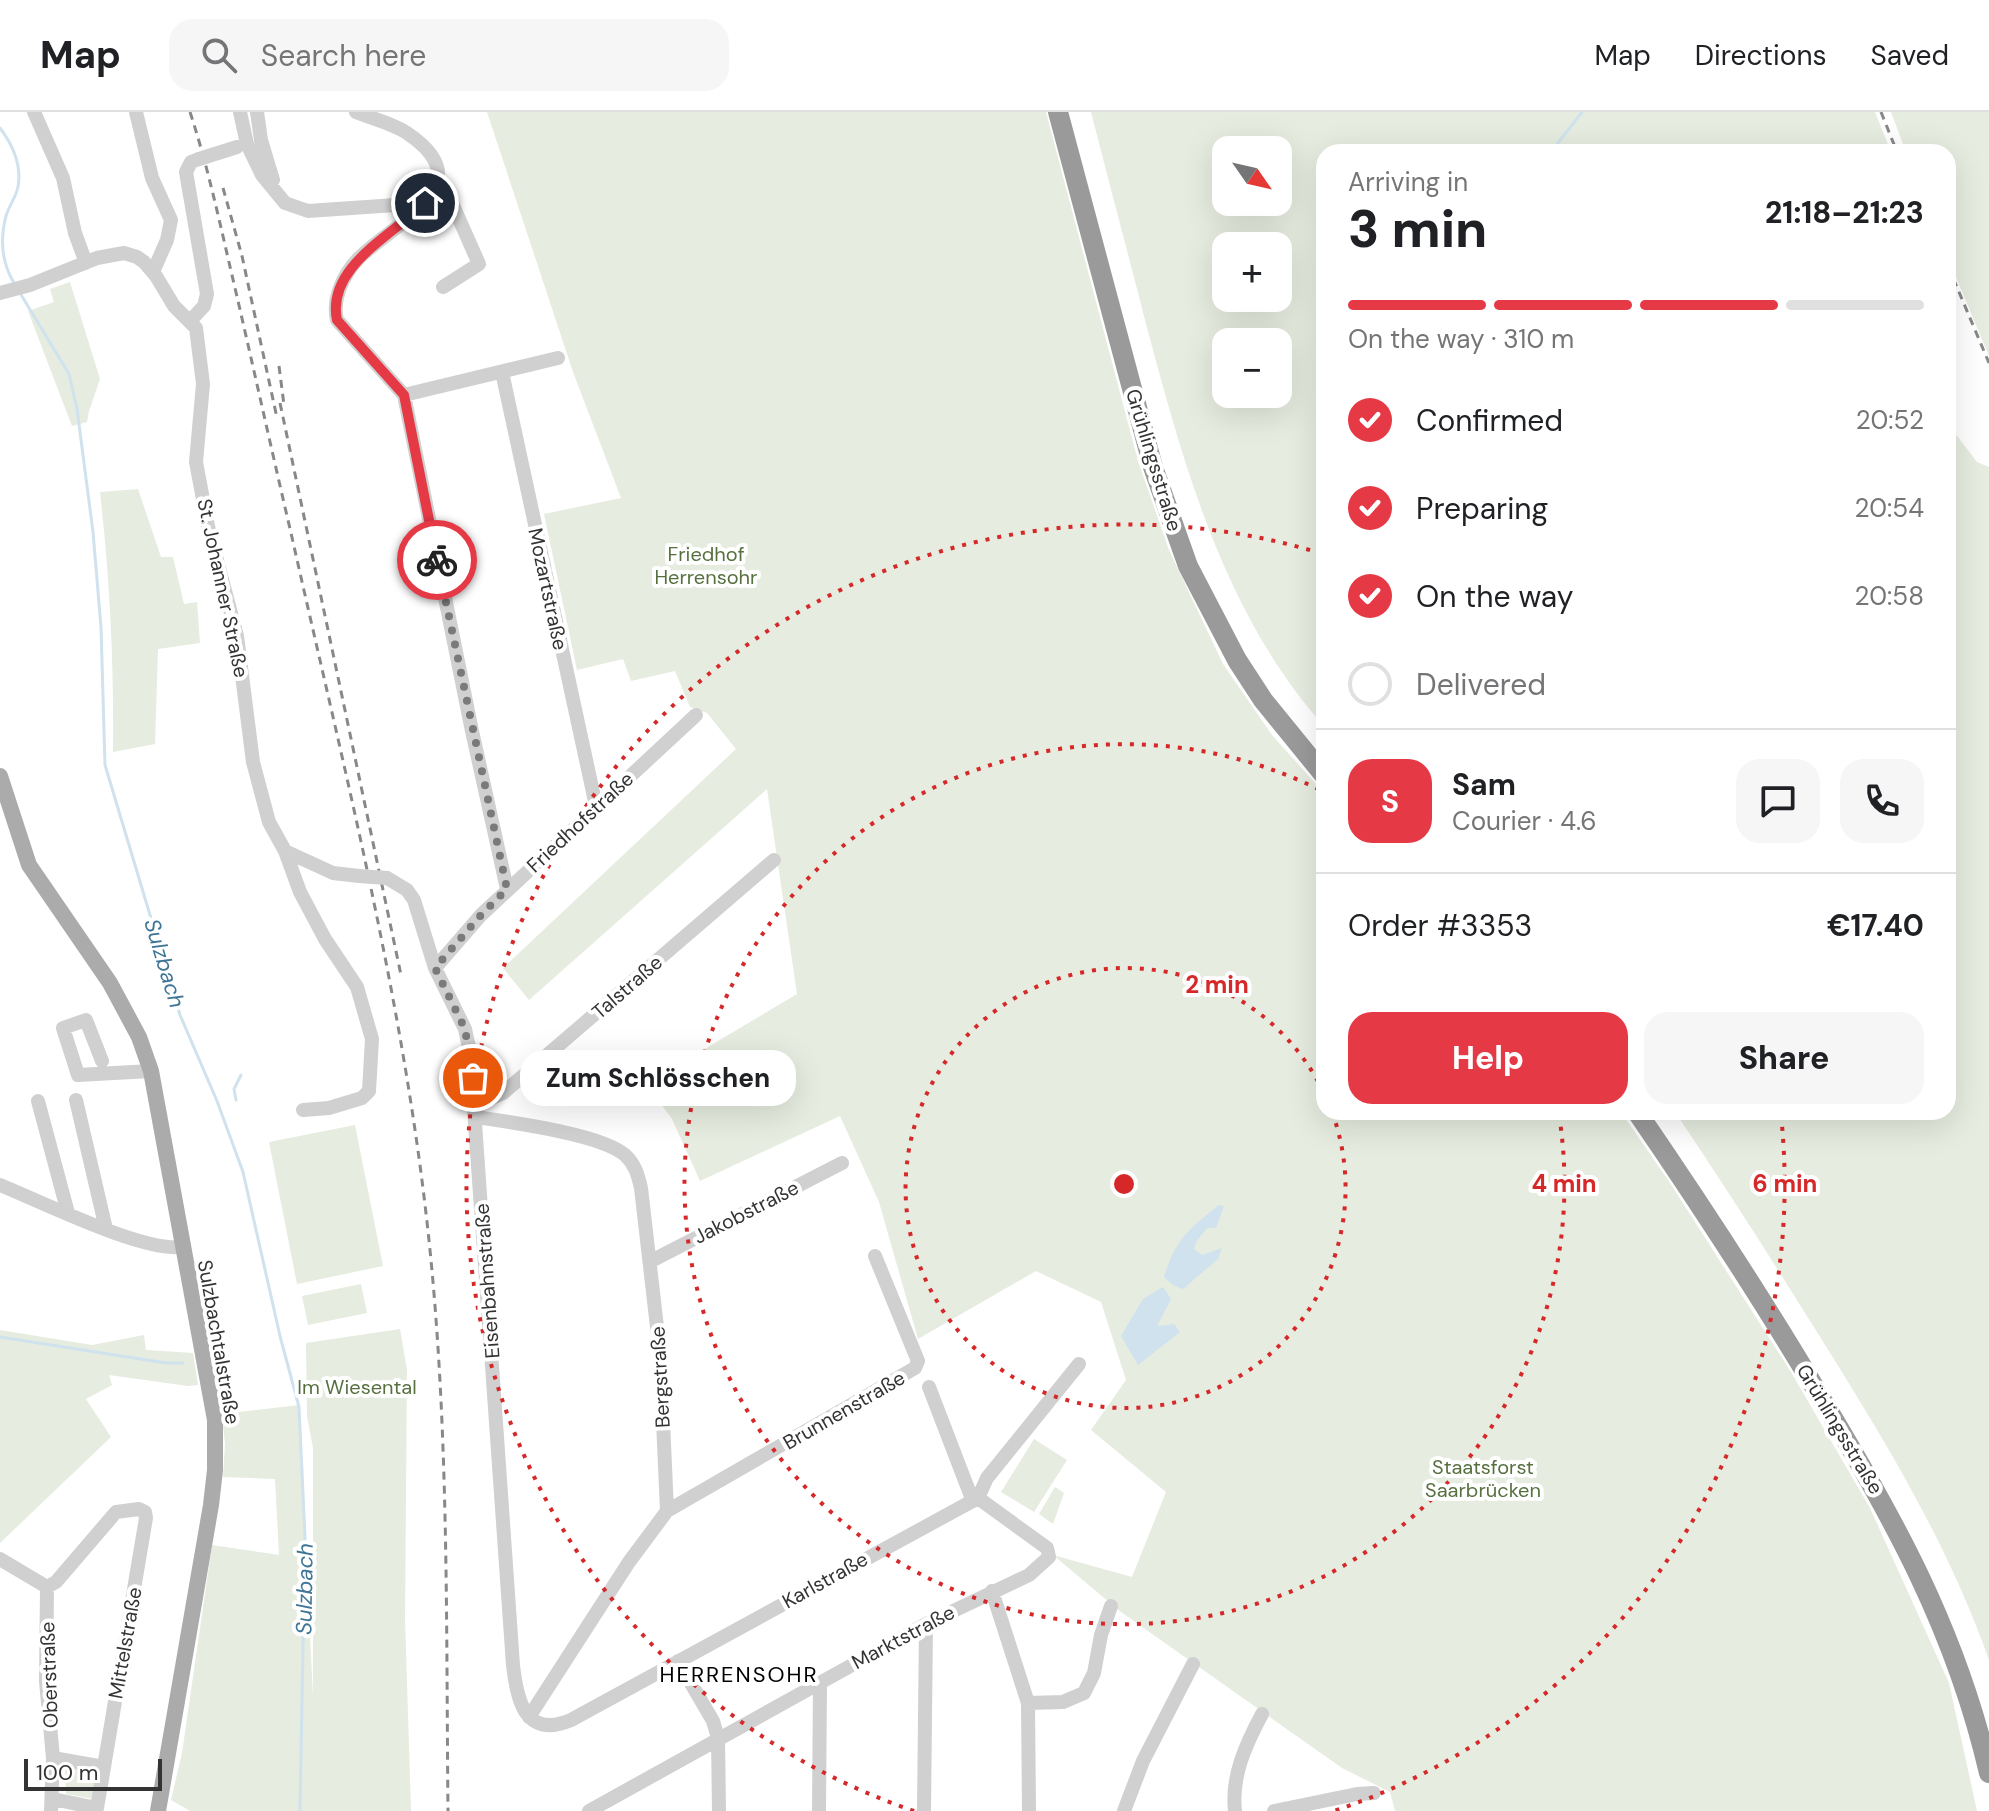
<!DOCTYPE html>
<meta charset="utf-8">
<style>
:root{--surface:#fff;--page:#f6f6f6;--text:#202124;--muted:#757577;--line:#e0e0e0;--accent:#e63946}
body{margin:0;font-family:"DM Sans",sans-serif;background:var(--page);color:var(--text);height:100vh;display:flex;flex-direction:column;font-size:30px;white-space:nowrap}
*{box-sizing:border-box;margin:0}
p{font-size:26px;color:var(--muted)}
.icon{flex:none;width:44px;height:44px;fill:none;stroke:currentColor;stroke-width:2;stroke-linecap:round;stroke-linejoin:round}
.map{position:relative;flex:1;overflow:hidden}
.drawer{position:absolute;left:1316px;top:32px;width:640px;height:976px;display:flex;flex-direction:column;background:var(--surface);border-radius:24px;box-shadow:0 8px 32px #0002}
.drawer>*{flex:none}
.needle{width:52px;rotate:124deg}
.controls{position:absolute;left:1212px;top:24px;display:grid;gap:16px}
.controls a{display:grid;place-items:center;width:80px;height:80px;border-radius:16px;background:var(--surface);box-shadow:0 8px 32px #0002;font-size:40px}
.scale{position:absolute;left:24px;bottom:20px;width:138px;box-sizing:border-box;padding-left:8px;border:4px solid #333;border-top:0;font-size:22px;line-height:28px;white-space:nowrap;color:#333;-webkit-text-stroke:6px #fff;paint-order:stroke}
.pin{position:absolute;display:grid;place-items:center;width:68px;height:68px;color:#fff;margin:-34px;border:4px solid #fff;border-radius:50%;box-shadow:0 2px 8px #0007}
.courier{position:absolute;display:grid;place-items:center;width:80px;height:80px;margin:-40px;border:6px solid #e63946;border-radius:50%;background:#fff;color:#222;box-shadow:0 2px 10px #0007}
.bubble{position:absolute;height:56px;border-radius:24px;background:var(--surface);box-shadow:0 8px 32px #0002;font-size:26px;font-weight:800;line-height:56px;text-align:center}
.summary em{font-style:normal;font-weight:800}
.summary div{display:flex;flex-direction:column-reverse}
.summary{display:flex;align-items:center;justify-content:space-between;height:136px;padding:0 32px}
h1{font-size:52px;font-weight:800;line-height:60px}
.bar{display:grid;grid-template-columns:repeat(4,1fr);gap:12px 8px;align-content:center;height:96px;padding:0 32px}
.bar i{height:10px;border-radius:6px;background:var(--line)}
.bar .on{background:var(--accent)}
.bar p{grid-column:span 4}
.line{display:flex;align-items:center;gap:20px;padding:0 32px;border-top:2px solid var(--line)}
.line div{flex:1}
.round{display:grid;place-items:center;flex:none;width:84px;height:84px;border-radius:24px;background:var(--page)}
ol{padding:0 32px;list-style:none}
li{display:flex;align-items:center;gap:24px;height:88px}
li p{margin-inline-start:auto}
li .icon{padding:8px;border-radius:50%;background:var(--accent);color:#fff;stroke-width:4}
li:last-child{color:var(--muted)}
li i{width:44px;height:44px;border:4px solid var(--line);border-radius:50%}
.action{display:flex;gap:16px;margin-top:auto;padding:16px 32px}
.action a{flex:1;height:92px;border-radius:24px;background:var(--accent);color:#fff;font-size:32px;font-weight:800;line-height:92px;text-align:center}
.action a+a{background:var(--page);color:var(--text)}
header{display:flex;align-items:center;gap:48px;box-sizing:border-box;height:112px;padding:0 40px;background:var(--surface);border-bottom:2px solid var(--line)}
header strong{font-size:38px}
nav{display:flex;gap:44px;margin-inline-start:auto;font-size:28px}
.search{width:560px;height:72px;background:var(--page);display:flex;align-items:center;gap:20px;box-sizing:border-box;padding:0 28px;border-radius:24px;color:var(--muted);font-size:30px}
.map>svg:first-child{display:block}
</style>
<header>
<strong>Map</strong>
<div class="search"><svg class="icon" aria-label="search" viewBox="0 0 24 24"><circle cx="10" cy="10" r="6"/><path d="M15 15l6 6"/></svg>Search here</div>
<nav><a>Map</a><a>Directions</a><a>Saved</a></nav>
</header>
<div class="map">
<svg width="1989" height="1699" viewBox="0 0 1989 1699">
<rect width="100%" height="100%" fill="#fff"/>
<!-- green -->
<path fill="#e6ecdf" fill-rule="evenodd" d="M487 0H1046L1138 349 1169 438 1223 552 1272 623 1324 681V1000H1621L1670 1071 1791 1260 1870 1396 1949 1571 1977 1699H1395L1390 1680 1342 1656 1121 1500 1053 1443 1132 1465 1166 1380 1091 1318 1126 1268 1101 1190 1036 1159 918 1227 879 1090 840 1004 700 1069 672 1007 646 972 797 882 767 677 529 888 503 856 736 637 707 601 690 595 675 559 631 569 623 547 577 558 544 402 621 386 573 260Z
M1091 0H1875L1891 40H1324V614C1224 502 1184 354 1146 212 1128 141 1109 71 1091 0ZM1226 38H1278V90H1226ZM1226 134H1278V186H1226ZM1226 230H1278V282H1226Z
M1891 0H1989V244L1948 146V40H1906Z
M70 170 100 267 89 299 87 310 72 314 28 199 54 190 50 177Z
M1948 312 1977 350 1989 355V1548C1950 1437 1889 1335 1827 1236 1777 1156 1727 1077 1675 1000H1948Z
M138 377 161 445H173L184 492 197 490 200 531 158 537 155 632 113 640C114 551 110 469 100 380Z
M355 1013 383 1154 297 1172 269 1030Z
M361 1172 367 1201 308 1213 302 1184Z
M400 1217 407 1258 405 1507 411 1699H190L171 1688 182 1641 212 1433 279 1443 275 1367 223 1365 225 1332 222 1302 299 1293 313 1585V1336L307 1304 306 1231Z
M0 1218 92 1233 144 1223 146 1238 193 1241 198 1273 188 1274 109 1263 112 1273 86 1287 111 1325 0 1431Z
M1034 1327 1067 1348 1034 1400 1001 1380Z
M1055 1375 1064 1381 1053 1412 1039 1402Z
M65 1655 98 1661 93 1687 66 1682Z"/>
<!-- water -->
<path fill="#cfe2ee" d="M1219 1093 1224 1094 1216 1116H1207L1196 1130 1194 1137 1202 1143 1222 1136 1218 1147 1183 1177 1173 1173 1164 1165C1176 1126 1189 1117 1219 1093Z
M1163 1175 1171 1187 1157 1214 1174 1212 1180 1220 1138 1253 1121 1224 1143 1187Z"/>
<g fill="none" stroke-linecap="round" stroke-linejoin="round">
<!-- stream -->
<path stroke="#cfe2ee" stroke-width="3" d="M0 16C12 32 22 53 18 75 16 85 9 94 6 104 0 127 2 151 14 171
M1551 40 1582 0
M20 181 69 262 77 297 93 420 101 515 105 653 180 903 217 989 243 1060 280 1224 299 1295 305 1425 300 1699
M236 988 234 977 241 963
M0 1225 166 1251H183"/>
<!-- minor -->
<path stroke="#d0d0d0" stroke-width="14" d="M34 0 63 66 75 121 86 151
M136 0 152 66 171 108 167 128 153 160
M240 0 247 32 262 63 285 91 308 99 425 91
M257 0 261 28 273 68
M356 0C373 7 392 11 407 21 486 74 394 110 358 147 343 163 332 187 337 208L404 283 472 619 507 777
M436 73 448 82 479 152 443 175
M0 181 30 173 97 146 124 141 137 145 144 150 156 164 174 194 196 216 203 272 196 350 208 414 237 524 253 650 269 710 285 739 333 761 359 764
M190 209 204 194 207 182 186 60 191 50 199 47
M502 260 596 694
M404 283 558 246
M285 739 300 780 325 827 357 875 372 927 369 979 362 986 329 996 303 998
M387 766 407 778 414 788 435 856 465 917 470 940 513 1553C517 1590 526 1627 571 1608L978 1386
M435 856 481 803 696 603
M102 949 86 908 63 916 78 963 151 959
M76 988 106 1117
M38 989 68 1101
M475 993 503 981 774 748
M476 1005C509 1010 601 1022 625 1043 635 1052 638 1063 641 1076L660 1241 667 1399 629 1450 529 1605
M0 1073C42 1090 142 1140 182 1135
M651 1149 842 1051
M929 1275 972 1387
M978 1386 987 1366 1079 1252
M667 1399 915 1256 918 1249 875 1144
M0 1447 47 1475 56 1470 116 1400 139 1397 145 1400 146 1406 104 1655
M47 1475 46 1569 53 1646 51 1699
M992 1479 1028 1591 1029 1699
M678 1549 713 1609 718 1626 719 1699
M1028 1591 1063 1590 1084 1581 1094 1561 1101 1523 1111 1494
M53 1646 104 1655 97 1696 53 1687
M589 1699 926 1512 1029 1463 1049 1445 1047 1436 978 1386
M819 1699 820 1571
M924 1699 926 1512
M1124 1699 1143 1649 1193 1552
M1235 1699C1231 1664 1246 1632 1262 1602
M1274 1699 1357 1682 1374 1681"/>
<!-- major -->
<path stroke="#ababab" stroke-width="16" d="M0 664 29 753 110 871 139 925 151 959 215 1308V1358L211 1393 158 1699"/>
<!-- highway -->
<path stroke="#9a9a9a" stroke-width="20" d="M1058 0 1153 355 1188 454 1237 548 1263 588 1324 663
M1637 1000C1700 1092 1761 1185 1818 1281 1893 1405 1956 1518 1989 1661"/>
<!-- rail -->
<path stroke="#888" stroke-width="3" stroke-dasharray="8 6" stroke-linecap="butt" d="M190 0C209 58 221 117 235 176 254 258 272 340 291 421 342 649 401 878 427 1110 449 1305 446 1503 448 1699
M1881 0 1897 40
M223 76 242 144 277 306
M1948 154 1989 251
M279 254 284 293
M280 291 401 863"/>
<!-- minor-bridge -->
<path stroke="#d0d0d0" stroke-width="14" d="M199 47 237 35
M359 764 387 766"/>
</g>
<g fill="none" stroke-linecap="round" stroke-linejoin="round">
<!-- done -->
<path stroke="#7a7a7a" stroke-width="8" stroke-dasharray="0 14.4" d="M437 448 507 777 481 803 435 856 465 917 473 966"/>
<!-- route -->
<path stroke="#e63946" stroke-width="10" d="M425 91C393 123 326 155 337 208L404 283 437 448"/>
</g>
<!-- distance rings -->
<g fill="none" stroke="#d62828" stroke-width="4" stroke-dasharray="4 8">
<path d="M1332 1000A220 220 0 1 1 1323 979"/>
<path d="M1559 1003A440 440 0 1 1 1324 680"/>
<path d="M914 1699A661 661 0 0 1 1323 442M1781 1003A661 661 0 0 1 1334 1699"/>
</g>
<g text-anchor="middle" stroke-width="8" stroke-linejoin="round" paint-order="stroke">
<!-- street labels -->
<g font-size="20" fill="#333" stroke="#fff">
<text transform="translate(1154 348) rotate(73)" y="7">Grühlingsstraße</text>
<text transform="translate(223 476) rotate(78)" y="7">St. Johanner Straße</text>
<text transform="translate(548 477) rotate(78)" y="7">Mozartstraße</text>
<text transform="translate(580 710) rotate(-43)" y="7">Friedhofstraße</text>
<text transform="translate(627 875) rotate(-41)" y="7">Talstraße</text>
<text transform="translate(746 1100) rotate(-27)" y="7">Jakobstraße</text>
<text transform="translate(487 1169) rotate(-94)" y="7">Eisenbahnstraße</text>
<text transform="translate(219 1230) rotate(80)" y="7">Sulzbachtalstraße</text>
<text transform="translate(660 1265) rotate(-93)" y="7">Bergstraße</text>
<text transform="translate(844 1298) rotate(-30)" y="7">Brunnenstraße</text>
<text transform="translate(1840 1317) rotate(59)" y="7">Grühlingsstraße</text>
<text transform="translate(825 1468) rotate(-29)" y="7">Karlstraße</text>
<text transform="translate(903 1525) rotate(-28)" y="7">Marktstraße</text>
<text transform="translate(125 1531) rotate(-80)" y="7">Mittelstraße</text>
<text transform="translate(49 1563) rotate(-92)" y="7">Oberstraße</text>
</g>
<!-- park labels -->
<g font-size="20" fill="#56703f" stroke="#fff">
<text x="706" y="449">Friedhof<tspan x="706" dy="23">Herrensohr</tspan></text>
<text x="357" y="1282">Im Wiesental</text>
<text x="1483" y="1362">Staatsforst<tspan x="1483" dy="23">Saarbrücken</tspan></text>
</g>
<!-- water labels -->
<g font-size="22" font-style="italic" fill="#3f7597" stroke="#fff">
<text transform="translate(165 851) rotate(73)" y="8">Sulzbach</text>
<text transform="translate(304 1477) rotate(-89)" y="8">Sulzbach</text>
</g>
<!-- neighbourhood labels -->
<g font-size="22" letter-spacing="2" fill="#000" stroke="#fff">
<text x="739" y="1570">HERRENSOHR</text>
</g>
</g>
<circle cx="1124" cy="1072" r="12" fill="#d62828" stroke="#fff" stroke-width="4"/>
<g font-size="24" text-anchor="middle" font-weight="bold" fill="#d62828" stroke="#fff" stroke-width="8" stroke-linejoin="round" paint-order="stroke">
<text x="1217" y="881">2 min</text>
<text x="1564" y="1080">4 min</text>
<text x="1785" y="1080">6 min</text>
</g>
</svg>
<div class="controls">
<a><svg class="needle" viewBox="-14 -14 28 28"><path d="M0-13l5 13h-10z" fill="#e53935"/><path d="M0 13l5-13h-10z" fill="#757577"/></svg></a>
<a>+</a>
<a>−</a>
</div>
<div class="scale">100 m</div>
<div class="pin" style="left:473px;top:966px;background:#ea580c"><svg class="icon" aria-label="bag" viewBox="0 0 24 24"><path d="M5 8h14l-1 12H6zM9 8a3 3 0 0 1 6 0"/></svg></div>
<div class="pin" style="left:425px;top:91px;background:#1f2937"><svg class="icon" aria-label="home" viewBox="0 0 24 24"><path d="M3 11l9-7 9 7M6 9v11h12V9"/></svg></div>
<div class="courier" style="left:437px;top:448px"><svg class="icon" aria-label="bike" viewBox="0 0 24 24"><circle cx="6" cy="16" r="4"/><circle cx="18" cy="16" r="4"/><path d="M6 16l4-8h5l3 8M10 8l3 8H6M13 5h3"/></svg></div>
<div class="bubble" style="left:520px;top:938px;width:276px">Zum Schlösschen</div>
<section class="drawer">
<div class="summary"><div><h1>3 min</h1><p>Arriving in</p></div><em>21:18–21:23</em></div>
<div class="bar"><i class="on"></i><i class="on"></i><i class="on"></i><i></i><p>On the way · 310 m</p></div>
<ol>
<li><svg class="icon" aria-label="check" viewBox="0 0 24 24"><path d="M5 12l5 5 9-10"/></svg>Confirmed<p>20:52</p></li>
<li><svg class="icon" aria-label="check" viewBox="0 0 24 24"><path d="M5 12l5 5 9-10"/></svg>Preparing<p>20:54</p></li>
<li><svg class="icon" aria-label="check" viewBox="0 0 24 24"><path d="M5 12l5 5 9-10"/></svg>On the way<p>20:58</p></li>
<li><i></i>Delivered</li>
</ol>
<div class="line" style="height:144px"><b class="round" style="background:var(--accent);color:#fff">S</b><div><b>Sam</b><p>Courier · 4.6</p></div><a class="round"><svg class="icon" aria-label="chat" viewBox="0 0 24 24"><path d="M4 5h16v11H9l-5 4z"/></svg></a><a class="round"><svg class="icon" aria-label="phone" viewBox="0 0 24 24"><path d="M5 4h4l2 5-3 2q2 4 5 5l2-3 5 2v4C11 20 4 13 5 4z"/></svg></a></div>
<div class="line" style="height:104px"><div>Order #3353</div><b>€17.40</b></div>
<div class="action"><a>Help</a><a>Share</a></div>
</section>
</div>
